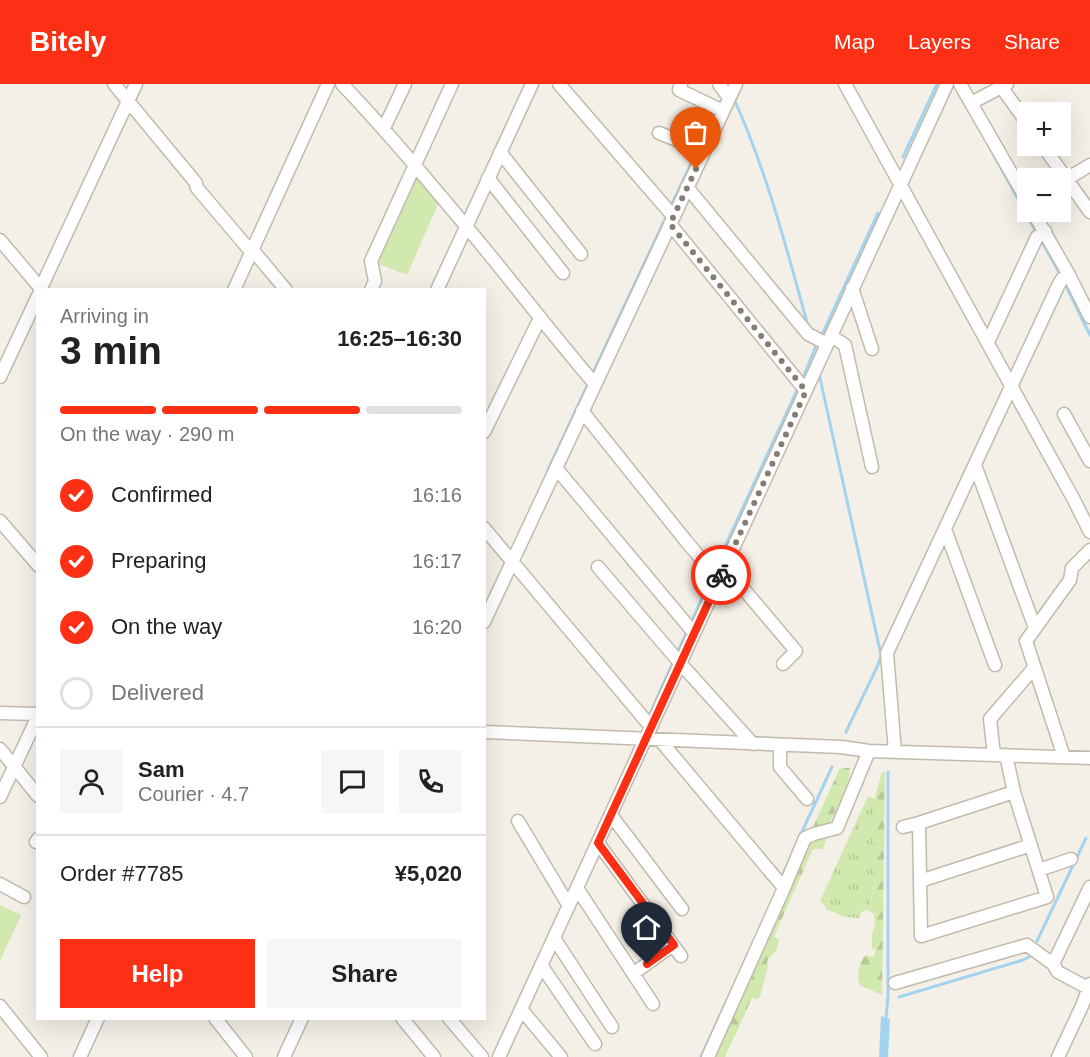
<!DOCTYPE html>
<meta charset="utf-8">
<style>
:root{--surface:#fff;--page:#f6f6f6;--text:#222;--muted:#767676;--line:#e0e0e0;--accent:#fd3015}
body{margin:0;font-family:Arial,sans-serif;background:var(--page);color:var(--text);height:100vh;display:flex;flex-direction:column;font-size:22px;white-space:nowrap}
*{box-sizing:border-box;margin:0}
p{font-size:20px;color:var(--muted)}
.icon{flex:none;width:33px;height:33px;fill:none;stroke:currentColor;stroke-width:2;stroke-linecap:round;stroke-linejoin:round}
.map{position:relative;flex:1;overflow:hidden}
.drawer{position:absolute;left:36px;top:204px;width:450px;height:732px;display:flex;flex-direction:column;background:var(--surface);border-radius:0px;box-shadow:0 6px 24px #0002}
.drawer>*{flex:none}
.controls{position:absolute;left:1017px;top:18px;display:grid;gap:12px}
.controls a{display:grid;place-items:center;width:54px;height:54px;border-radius:0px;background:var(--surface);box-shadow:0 6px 24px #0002;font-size:30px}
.pin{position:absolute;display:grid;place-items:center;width:51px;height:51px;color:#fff;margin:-62px -26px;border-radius:50% 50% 50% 0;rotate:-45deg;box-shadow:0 0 6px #0007}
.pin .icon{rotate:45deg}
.courier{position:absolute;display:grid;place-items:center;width:60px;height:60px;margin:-30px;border:4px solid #fd3015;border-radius:50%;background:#fff;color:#222;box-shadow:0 2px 8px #0007}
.summary em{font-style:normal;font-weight:700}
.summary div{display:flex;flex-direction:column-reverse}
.summary{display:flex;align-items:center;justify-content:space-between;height:102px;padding:0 24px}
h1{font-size:39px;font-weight:700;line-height:45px}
.bar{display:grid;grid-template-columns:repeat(4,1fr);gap:9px 6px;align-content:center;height:72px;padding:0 24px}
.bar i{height:8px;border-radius:4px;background:var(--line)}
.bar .selected{background:var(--accent)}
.bar p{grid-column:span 4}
.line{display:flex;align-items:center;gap:15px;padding:0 24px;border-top:2px solid var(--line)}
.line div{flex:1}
.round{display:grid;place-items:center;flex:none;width:63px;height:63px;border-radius:0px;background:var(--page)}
ol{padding:0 24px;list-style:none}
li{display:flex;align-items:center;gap:18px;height:66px}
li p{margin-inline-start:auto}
li .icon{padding:6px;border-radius:50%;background:var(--accent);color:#fff;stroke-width:4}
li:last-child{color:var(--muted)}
li i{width:33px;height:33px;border:3px solid var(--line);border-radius:50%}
.cta{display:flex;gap:12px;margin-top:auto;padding:12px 24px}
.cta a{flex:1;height:69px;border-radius:0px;background:var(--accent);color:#fff;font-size:24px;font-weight:700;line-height:69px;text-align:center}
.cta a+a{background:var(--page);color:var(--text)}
header{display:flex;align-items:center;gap:36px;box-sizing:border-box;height:84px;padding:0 30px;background:var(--accent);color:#fff}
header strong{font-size:28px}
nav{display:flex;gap:33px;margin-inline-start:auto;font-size:21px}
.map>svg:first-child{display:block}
</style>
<header>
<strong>Bitely</strong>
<nav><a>Map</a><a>Layers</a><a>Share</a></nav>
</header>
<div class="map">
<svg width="1090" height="973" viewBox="0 0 1090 973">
<defs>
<pattern id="grass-tufts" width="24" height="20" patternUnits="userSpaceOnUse" patternTransform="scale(1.5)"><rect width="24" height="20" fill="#d1e9af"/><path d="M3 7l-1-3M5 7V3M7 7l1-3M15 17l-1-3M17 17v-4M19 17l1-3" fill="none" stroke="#b5c997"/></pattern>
<pattern id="forest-firs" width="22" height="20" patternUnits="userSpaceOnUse" patternTransform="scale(1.5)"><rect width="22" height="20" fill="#d1e9af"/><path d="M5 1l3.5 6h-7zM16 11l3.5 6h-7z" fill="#b5c997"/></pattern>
</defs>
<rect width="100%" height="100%" fill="#f4efe7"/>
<!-- grass -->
<path fill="url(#grass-tufts)" d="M868 712 875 715C876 749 881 794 867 826L861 828 859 834 845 833 826 825 825 822 820 817Z"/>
<!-- forest -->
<path fill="url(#forest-firs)" d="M840 684H850C849 705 836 725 827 744L812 747 815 738Z
M882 688H885L882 911 860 901C855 892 860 882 863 873L867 871 873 873 876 866 872 864V849L875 842 874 830 867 826C883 791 871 752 875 715 876 706 880 697 882 688Z
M828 749 823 765H813L774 852 779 856C778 864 775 870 768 875L767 879 768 882 760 913 757 915 752 914 725 973H713L807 763 814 753Z"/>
<!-- green -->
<path fill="#d1e9af" d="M416 89 439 118 407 191 376 179Z
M0 821 21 831 0 877Z"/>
<!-- water -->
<path fill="#a2d4f1" d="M881 932 890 935 888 973H879Z"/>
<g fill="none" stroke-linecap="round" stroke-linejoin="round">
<!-- stream -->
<path stroke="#a2d4f1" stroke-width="3" d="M734 15C767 88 787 166 808 242
M990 64 1036 148
M903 73 937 0
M671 122 696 69
M1041 156 1061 192
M1064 198 1090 251
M821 253 878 129
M592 291 667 131
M820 294 881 571
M802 296 816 262
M548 386 588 300
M24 474 38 490
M715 484 799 302
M691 539 711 493
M677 569 687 548
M649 632 673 578
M846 648 877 583 882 569
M800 752 832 683
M782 793 788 780
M1037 857 1086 754
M899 913 1023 876 1029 873
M886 935 888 912V688
M701 973 746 875"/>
<defs>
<path id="minor" d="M114 0 196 99 197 104 247 163 256 170 286 206
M342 0C385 45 425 93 465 141 509 193 550 248 595 300
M559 0 673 132
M681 0 679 6 723 27
M719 0 729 14
M845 0 1074 416 1090 448
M960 0 1028 118
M1002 4 1028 40
M971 19 1007 0
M384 44 405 0
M659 49 704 67
M1043 62 1090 128
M500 68 581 170
M488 94 563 189
M1067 95 1090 81
M687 103 808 250 827 260
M1033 128 1069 191 1090 233
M670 140 806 307
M0 156 42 206
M852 204 872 265
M40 206 136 0
M234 206 328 0
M371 206 375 197 371 177 452 0
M437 206 532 0
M831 252 845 261 872 383
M988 258 1037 153 1045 147
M0 293 38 212
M582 327 686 457 719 496
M1064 330 1090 377
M484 348 540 234
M975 381 1035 544
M556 384 694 549
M0 437 38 481
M484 444 651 643
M945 445 995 581
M598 483 680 579 753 660
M725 483 796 567 783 580
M484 538 736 0
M0 629 38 630
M484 648 841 663 869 667 1090 674
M660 656 784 804
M780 661V683L807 715
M0 665 38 712
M895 668 887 569 1058 202 1062 195 1069 191
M994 671 990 635 1034 584
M1006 671 1014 708 1047 813 921 852 919 739 1014 708
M1064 673 1026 557 1070 496 1072 484 1090 466
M0 713 38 632
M611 731 682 825
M518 737 569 822
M903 743 919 739
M36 758 38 755
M598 759 681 872
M1039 786 1071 775
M920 797 1031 761
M0 800 24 813
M577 804 653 920
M554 854 612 943
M1053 880 1090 803
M541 881 595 960
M634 889 673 861
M895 899 1027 861 1053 880 1058 888 1088 904
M0 922 41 973
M521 925 561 973
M215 934 246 973
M402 934 434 973
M449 934 482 973
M80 973 98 934
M284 973 302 934
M499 973 947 0
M708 973 784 804 805 754 814 750 837 744 869 667
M1058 973 1082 922 1090 900"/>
</defs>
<!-- minor casing -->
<use href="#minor" stroke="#c2baac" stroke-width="15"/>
<!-- minor -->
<use href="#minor" stroke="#fff" stroke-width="12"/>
</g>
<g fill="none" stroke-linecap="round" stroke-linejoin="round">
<!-- done -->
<path stroke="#847d74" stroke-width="6" stroke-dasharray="0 10.8" d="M696 85 670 140 806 307 721 491"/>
<!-- route -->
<path stroke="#fd3015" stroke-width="8" d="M647 880 674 861 598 759 721 491"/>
</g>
</svg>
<div class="controls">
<a>+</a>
<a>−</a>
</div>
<div class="pin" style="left:696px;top:85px;background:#ea580c"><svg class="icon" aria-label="bag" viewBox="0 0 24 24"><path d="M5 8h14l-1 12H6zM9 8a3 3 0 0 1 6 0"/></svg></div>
<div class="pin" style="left:647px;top:880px;background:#1f2937"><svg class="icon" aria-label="home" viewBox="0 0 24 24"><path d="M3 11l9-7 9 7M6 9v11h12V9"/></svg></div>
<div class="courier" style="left:721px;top:491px"><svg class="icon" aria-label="bike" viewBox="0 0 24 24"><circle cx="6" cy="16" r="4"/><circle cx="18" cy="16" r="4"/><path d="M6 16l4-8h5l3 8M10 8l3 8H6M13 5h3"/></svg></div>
<section class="drawer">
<div class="summary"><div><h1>3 min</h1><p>Arriving in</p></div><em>16:25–16:30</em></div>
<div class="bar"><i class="selected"></i><i class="selected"></i><i class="selected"></i><i></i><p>On the way · 290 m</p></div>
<ol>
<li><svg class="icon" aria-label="check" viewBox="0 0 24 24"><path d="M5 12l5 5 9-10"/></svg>Confirmed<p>16:16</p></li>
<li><svg class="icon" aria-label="check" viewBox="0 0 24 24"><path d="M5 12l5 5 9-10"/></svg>Preparing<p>16:17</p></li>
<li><svg class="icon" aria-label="check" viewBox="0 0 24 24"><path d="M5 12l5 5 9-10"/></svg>On the way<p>16:20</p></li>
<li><i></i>Delivered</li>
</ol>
<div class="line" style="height:108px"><a class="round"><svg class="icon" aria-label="person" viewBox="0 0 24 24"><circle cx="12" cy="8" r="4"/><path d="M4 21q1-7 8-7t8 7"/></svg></a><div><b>Sam</b><p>Courier · 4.7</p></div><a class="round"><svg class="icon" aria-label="chat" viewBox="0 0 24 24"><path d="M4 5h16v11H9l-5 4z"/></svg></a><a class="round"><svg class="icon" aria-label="phone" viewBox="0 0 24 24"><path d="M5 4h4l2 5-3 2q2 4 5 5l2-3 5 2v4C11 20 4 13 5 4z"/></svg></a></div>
<div class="line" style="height:78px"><div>Order #7785</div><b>¥5,020</b></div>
<div class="cta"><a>Help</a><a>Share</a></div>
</section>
</div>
